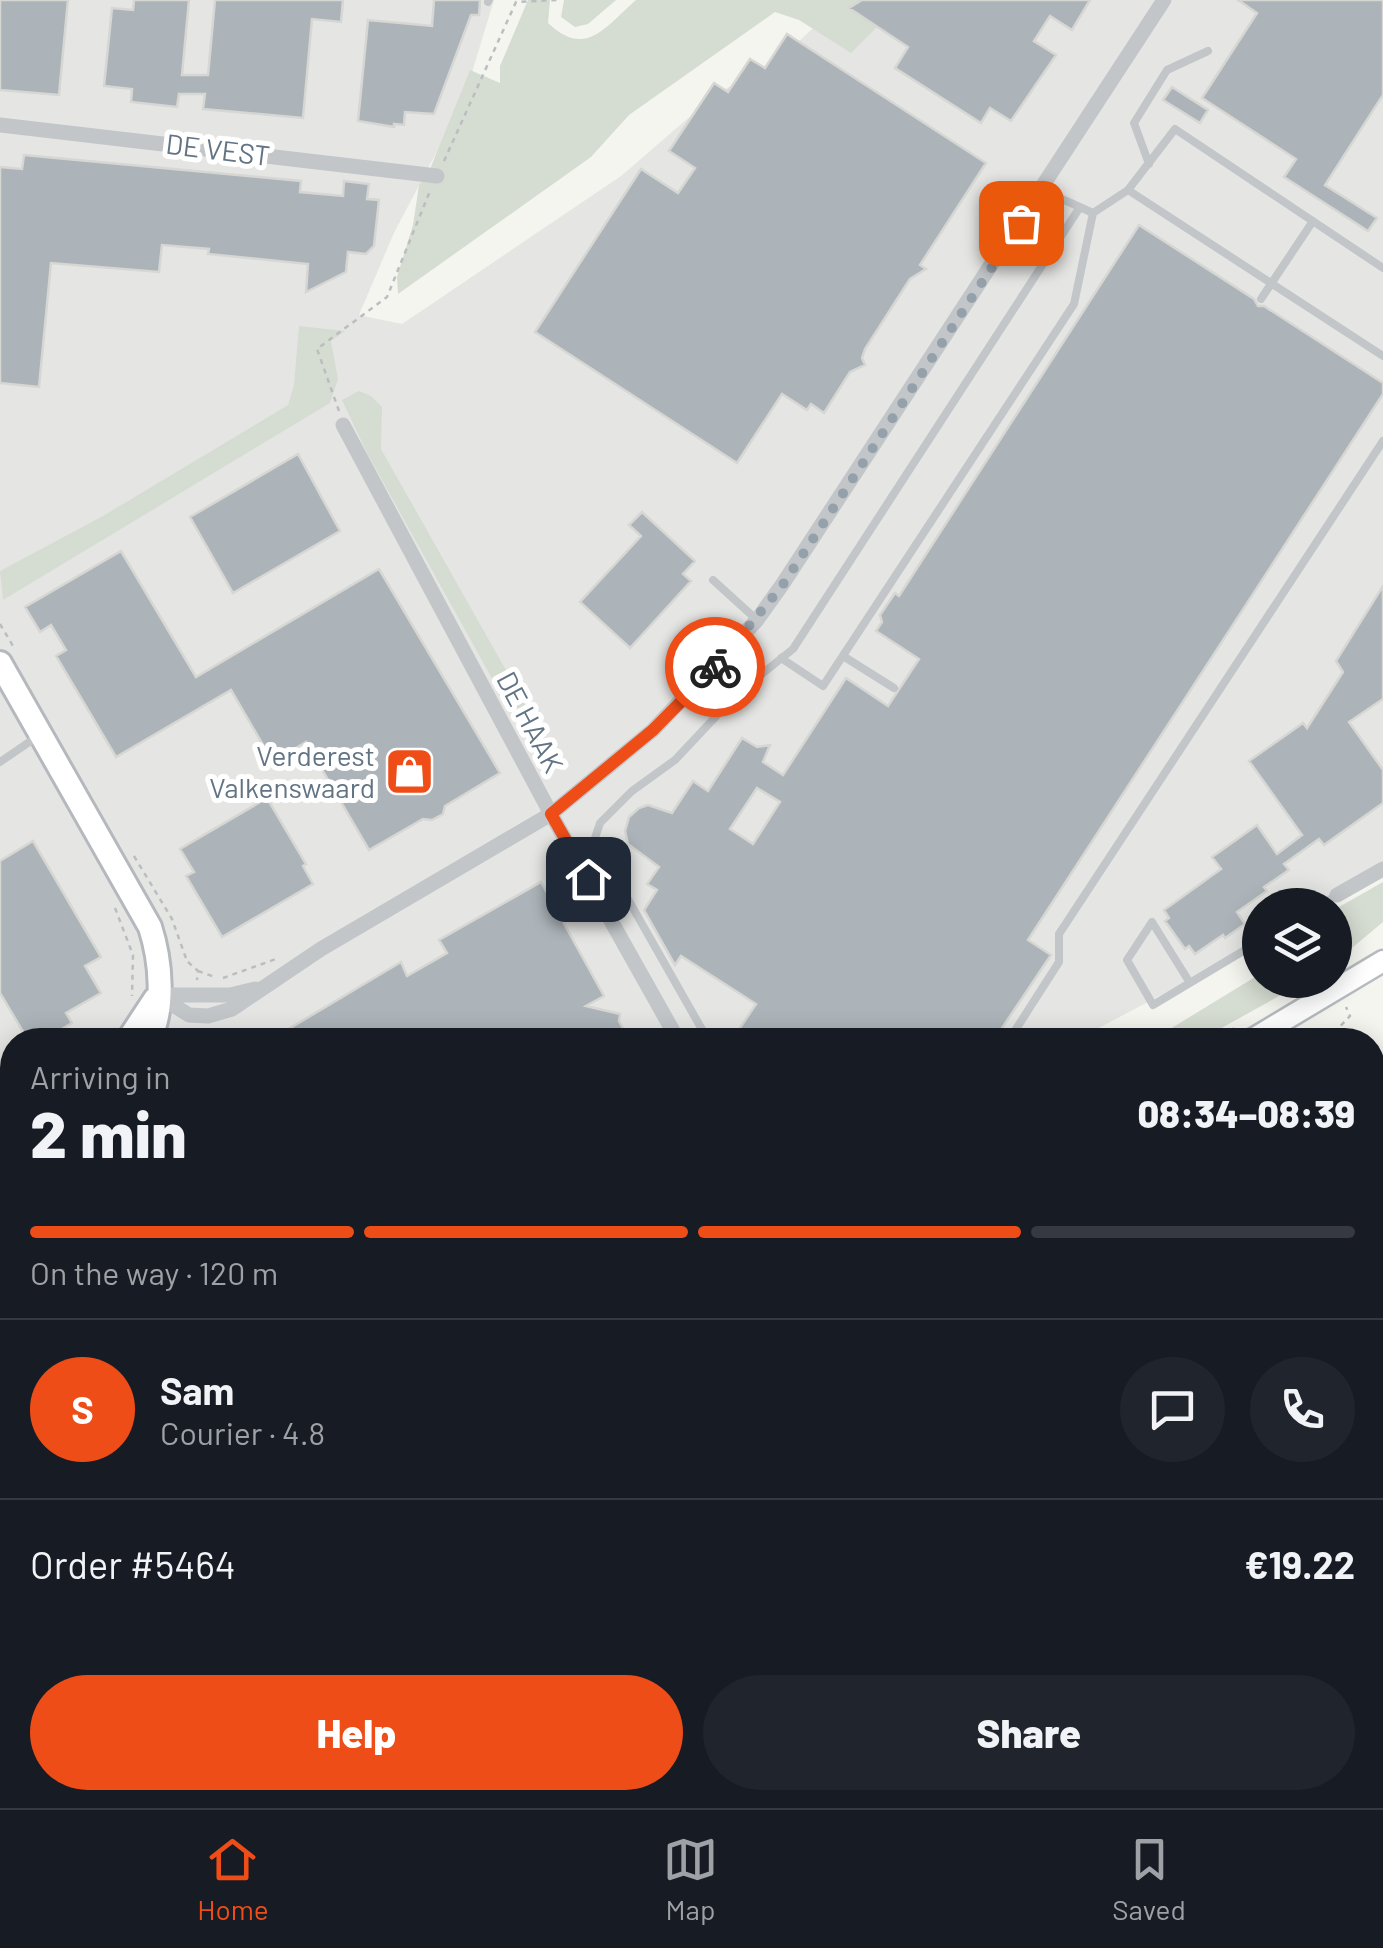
<!DOCTYPE html>
<meta charset="utf-8">
<style>
:root{--surface:#171b24;--page:#20242c;--text:#f1f3f6;--muted:#9ea1a6;--line:#363941;--accent:#ee4d17}
body{margin:0;font-family:Barlow,sans-serif;background:var(--page);color:var(--text);height:100vh;display:flex;flex-direction:column;font-size:38px;white-space:nowrap}
*{box-sizing:border-box;margin:0}
p{font-size:32px;color:var(--muted)}
.icon{flex:none;width:55px;height:55px;fill:none;stroke:currentColor;stroke-width:2;stroke-linecap:round;stroke-linejoin:round}
.map{position:relative;flex:1;overflow:hidden}
.panel{position:absolute;left:0px;top:1028px;width:1385px;height:782px;display:flex;flex-direction:column;background:var(--surface);border-radius:40px 40px 0 0;box-shadow:0 5px 25px #0003}
.panel>*{flex:none}
.buttons{position:absolute;left:1242px;top:888px;display:grid;gap:20px}
.buttons a{display:grid;place-items:center;width:110px;height:110px;border-radius:50%;background:var(--surface);box-shadow:0 5px 25px #0003;font-size:50px}
.pin{position:absolute;display:grid;place-items:center;width:85px;height:85px;color:#fff;margin:-42px;border-radius:20px;box-shadow:0 5px 15px #0006}
.courier{position:absolute;display:grid;place-items:center;width:100px;height:100px;margin:-50px;border:8px solid #ee4d17;border-radius:50%;background:#fff;color:#222;box-shadow:0 2px 12px #0007}
.summary em{font-style:normal;font-weight:800}
.summary div{display:flex;flex-direction:column-reverse}
.summary{display:flex;align-items:center;justify-content:space-between;height:170px;padding:0 30px}
h1{font-size:65px;font-weight:800;line-height:75px}
.bar{display:grid;grid-template-columns:repeat(4,1fr);gap:15px 10px;align-content:center;height:120px;padding:0 30px}
.bar i{height:12px;border-radius:8px;background:var(--line)}
.bar .on{background:var(--accent)}
.bar p{grid-column:span 4}
.line{display:flex;align-items:center;gap:25px;padding:0 30px;border-top:2px solid var(--line)}
.line div{flex:1}
.round{display:grid;place-items:center;flex:none;width:105px;height:105px;border-radius:52px;background:var(--page)}
.cta{display:flex;gap:20px;margin-top:auto;padding:20px 30px}
.cta a{flex:1;height:115px;border-radius:60px;background:var(--accent);color:#fff;font-size:40px;font-weight:800;line-height:115px;text-align:center}
.cta a+a{background:var(--page);color:var(--text)}
.tab-bar{display:flex;justify-content:space-around;align-items:center;height:140px;border-top:2px solid var(--line);background:var(--surface);font-size:28px;color:var(--muted)}
.tab-bar a{display:grid;justify-items:center;gap:5px}
.tab-bar .on{color:var(--accent)}
.map>svg:first-child{display:block}
</style>
<div class="map">
<svg width="1383" height="1808" viewBox="0 0 1383 1808">
<rect width="100%" height="100%" fill="#f5f5f0"/>
<!-- built -->
<path fill="#e5e6e4" d="M0 0H494L463 102 394 233 359 315 402 324 621 176 716 94 778 61 829 13 852 0H1383V877L1331 905H1260V943L1076 1040H12V1459L0 1462Z"/>
<!-- green -->
<path fill="#d5dcd1" d="M528 0H550L548 23C586 59 605 27 636 0H904L851 53 799 20 775 12 629 115 591 157 398 294 397 277 413 225 419 185 430 169 470 70 500 83V66Z
M564 0H616L588 24 575 27 561 17Z
M299 326 345 331 331 341 338 379 330 403 3 600 0 571 103 516 288 405 294 385Z
M359 391 371 396 382 407 381 449 559 764 545 774 367 453 342 400Z
M1383 882V922L1335 962V929L1346 922 1339 907Z
M1260 974V980H1308L1200 1040H1152Z
M1373 1458 1383 1460V1808H125L135 1798H1372Z"/>
<!-- water -->
<path fill="#bcc8cd" d="M1373 1525 1383 1533V1808H649L666 1798H1372Z"/>
<!-- building -->
<path fill="#acb4b9" stroke="#d6d6d3" stroke-width="2.5" fill-rule="evenodd" d="M0 0H68L59 95 0 90Z
M134 0H189L182 75H208L215 0H343L341 22 312 19 303 118 203 109 205 94H179L177 107 131 102 132 89 104 86 112 8 133 10Z
M434 0H480L479 15H471L434 114 405 112 404 125 394 124V127L358 121 368 20 432 26Z
M862 0H1090L1072 30 1050 16 1034 41 1056 55 1011 121 990 108 981 123 895 68 908 47 849 8Z
M1238 0H1383V95L1325 185 1377 218 1368 231 1284 177 1296 159 1202 98 1257 13Z
M787 34 986 163 920 265 926 269 910 279 865 349 862 358 865 365 850 372 824 413 811 404 807 410 782 394 737 463 535 332 641 169 678 193 695 168 669 151 714 83 728 92 750 59 765 68Z
M1172 87 1208 110 1200 123 1163 100Z
M24 155 301 181 300 192 343 196 344 181 369 184 367 199 379 200 374 246 366 254 348 252 346 272 306 292 308 264 208 254 209 249 162 245 159 272 51 263 39 387 0 383V167L22 169Z
M1139 225 1254 299 1258 306H1264L1383 383V394L1028 940 1051 955 994 1040H732L756 1004 681 956 675 965 644 910 657 890 647 884 659 867 628 844 625 831 629 817 639 808 648 805 672 813 693 781 708 791 742 738 757 747 770 745 763 762 783 775 846 678 888 706 919 659 876 631 882 622 880 615 895 593 899 596ZM757 788 780 802 753 844 730 829Z
M298 454 340 531 233 593 190 517Z
M642 512 695 561 683 574 691 581 630 648 580 602 641 536 629 525Z
M121 551 196 677 379 569 500 773 445 806 443 814 432 820 423 819 369 850 306 742 273 762 231 690 116 757 56 656 66 650 51 625 40 632 25 607Z
M1383 586V699L1349 722 1383 770V803L1324 845 1319 839 1284 864 1289 870 1264 887 1267 891 1237 912 1245 924 1225 938 1223 935 1195 954 1189 946 1185 949 1165 921 1169 918 1164 910 1221 869 1212 857 1257 825 1277 854 1302 835 1249 761 1303 723 1307 728 1343 672 1336 661Z
M267 798 306 864 303 866 313 884 222 937 186 876 194 872 180 849Z
M33 841 101 957 85 966 101 993 66 1013 72 1023 43 1040H28L0 993V861Z
M541 882 604 996 586 1006 620 1014 619 1021 629 1040H270L401 962 407 976 447 953 439 940Z"/>
<g fill="none" stroke-linecap="round" stroke-linejoin="round">
<defs>
<path id="secondary" d="M1251 1040 1383 961
M0 1526 12 1522"/>
<path id="primary" d="M0 663 150 927C161 961 165 1008 149 1040
M128 1040 155 999
M0 1138 12 1130"/>
</defs>
<!-- secondary casing -->
<use href="#secondary" stroke="#b6bbc0" stroke-width="25"/>
<!-- primary casing -->
<use href="#primary" stroke="#b5b9bd" stroke-width="28"/>
<!-- path -->
<path stroke="#bbbec0" stroke-width="2.5" stroke-dasharray="5 5" stroke-linecap="butt" d="M444 161 516 2 559 0
M339 411 317 349 387 297 430 191
M0 624 13 646
M134 856 172 919 187 961
M115 908 133 955 132 996
M188 962 198 971 197 980
M198 971 215 977
M223 978 276 959
M185 1036 199 1033
M1212 1040 1235 1028
M1327 1040 1350 1016 1346 1007
M1372 1484 1383 1486
M580 1798 585 1808"/>
<!-- lane -->
<path stroke="#c2c6c9" stroke-width="8" d="M488 2 489 0
M1149 164 1134 123 1167 70 1208 51
M1042 190 1093 213 1128 190 1383 356
M1128 190 1175 129 1383 268
M1261 299 1313 221
M713 580 757 620
M843 656 894 688
M781 658 823 686 1074 304 1093 213
M0 762 38 736
M1321 905 1337 895
M1190 983 1152 922 1127 960 1153 1005 1260 941
M708 1040 604 857 595 838 600 823 632 791 675 760 738 693 793 649 1080 207
M1009 1040 1059 962V934L1383 441
M0 1574 12 1597"/>
<!-- street -->
<path stroke="#c2c6c9" stroke-width="15" d="M0 125 437 176
M343 425 551 814 678 1040
M1337 895 1383 869
M157 995 189 1015 208 1016 232 1009 321 949 551 814 653 730 757 620 782 585 1164 0
M159 995H230L255 989"/>
<!-- secondary -->
<use href="#secondary" stroke="#fff" stroke-width="20"/>
<!-- primary -->
<use href="#primary" stroke="#fff" stroke-width="22"/>
</g>
<g fill="none" stroke-linecap="round" stroke-linejoin="round">
<!-- done -->
<path stroke="#95a1aa" stroke-width="10" stroke-dasharray="0 18" d="M715 667 782 586 1021 223"/>
<!-- route -->
<path stroke="#ee4d17" stroke-width="12" d="M588 879 551 814 653 730 715 667"/>
</g>
<!-- icons -->
<defs>
<symbol id="shop-square" viewBox="-11 -11 22 22"><rect x="-9" y="-9" width="18" height="18" rx="4" fill="#ee4d17" stroke="#fff"/><path d="M-5-2.5h2.3a2.7 3.5 0 0 1 5.4 0H5L5.5 6h-11ZM-1.5-2.5h3a1.5 2.3 0 0 0-3 0Z" fill="#fff"/></symbol>
</defs>
<g fill-rule="evenodd">
<use href="#shop-square" x="382" y="744" width="55" height="55"/>
</g>
<g text-anchor="middle" stroke-width="10" stroke-linejoin="round" paint-order="stroke">
<!-- street labels -->
<g font-size="28" fill="#627484" stroke="#fff">
<text transform="translate(218 150) rotate(7)" y="10">DE VEST</text>
<text transform="translate(530 722) rotate(62)" y="10">DE HAAK</text>
</g>
<!-- poi labels -->
<g font-size="28" fill="#627484" stroke="#fff" text-anchor="end">
<text x="375" y="766">Verderest<tspan x="375" dy="32">Valkenswaard</tspan></text>
</g>
</g>
</svg>
<div class="buttons">
<a><svg class="icon" aria-label="layers" viewBox="0 0 24 24"><path d="M12 4l9 5-9 5-9-5zM3 14l9 5 9-5"/></svg></a>
</div>
<div class="pin" style="left:1021px;top:223px;background:#ea580c"><svg class="icon" aria-label="bag" viewBox="0 0 24 24"><path d="M5 8h14l-1 12H6zM9 8a3 3 0 0 1 6 0"/></svg></div>
<div class="pin" style="left:588px;top:879px;background:#1f2937"><svg class="icon" aria-label="home" viewBox="0 0 24 24"><path d="M3 11l9-7 9 7M6 9v11h12V9"/></svg></div>
<div class="courier" style="left:715px;top:667px"><svg class="icon" aria-label="bike" viewBox="0 0 24 24"><circle cx="6" cy="16" r="4"/><circle cx="18" cy="16" r="4"/><path d="M6 16l4-8h5l3 8M10 8l3 8H6M13 5h3"/></svg></div>
<section class="panel">
<div class="summary"><div><h1>2 min</h1><p>Arriving in</p></div><em>08:34–08:39</em></div>
<div class="bar"><i class="on"></i><i class="on"></i><i class="on"></i><i></i><p>On the way · 120 m</p></div>
<div class="line" style="height:180px"><b class="round" style="background:var(--accent);color:#fff">S</b><div><b>Sam</b><p>Courier · 4.8</p></div><a class="round"><svg class="icon" aria-label="chat" viewBox="0 0 24 24"><path d="M4 5h16v11H9l-5 4z"/></svg></a><a class="round"><svg class="icon" aria-label="phone" viewBox="0 0 24 24"><path d="M5 4h4l2 5-3 2q2 4 5 5l2-3 5 2v4C11 20 4 13 5 4z"/></svg></a></div>
<div class="line" style="height:130px"><div>Order #5464</div><b>€19.22</b></div>
<div class="cta"><a>Help</a><a>Share</a></div>
</section>
</div>
<nav class="tab-bar">
<a class="on"><svg class="icon" aria-label="home" viewBox="0 0 24 24"><path d="M3 11l9-7 9 7M6 9v11h12V9"/></svg>Home</a>
<a><svg class="icon" aria-label="map" viewBox="0 0 24 24"><path d="M3 6l6-2 6 2 6-2v14l-6 2-6-2-6 2zM9 4v14M15 6v14"/></svg>Map</a>
<a><svg class="icon" aria-label="saved" viewBox="0 0 24 24"><path d="M7 4h10v16l-5-4-5 4z"/></svg>Saved</a>
</nav>
